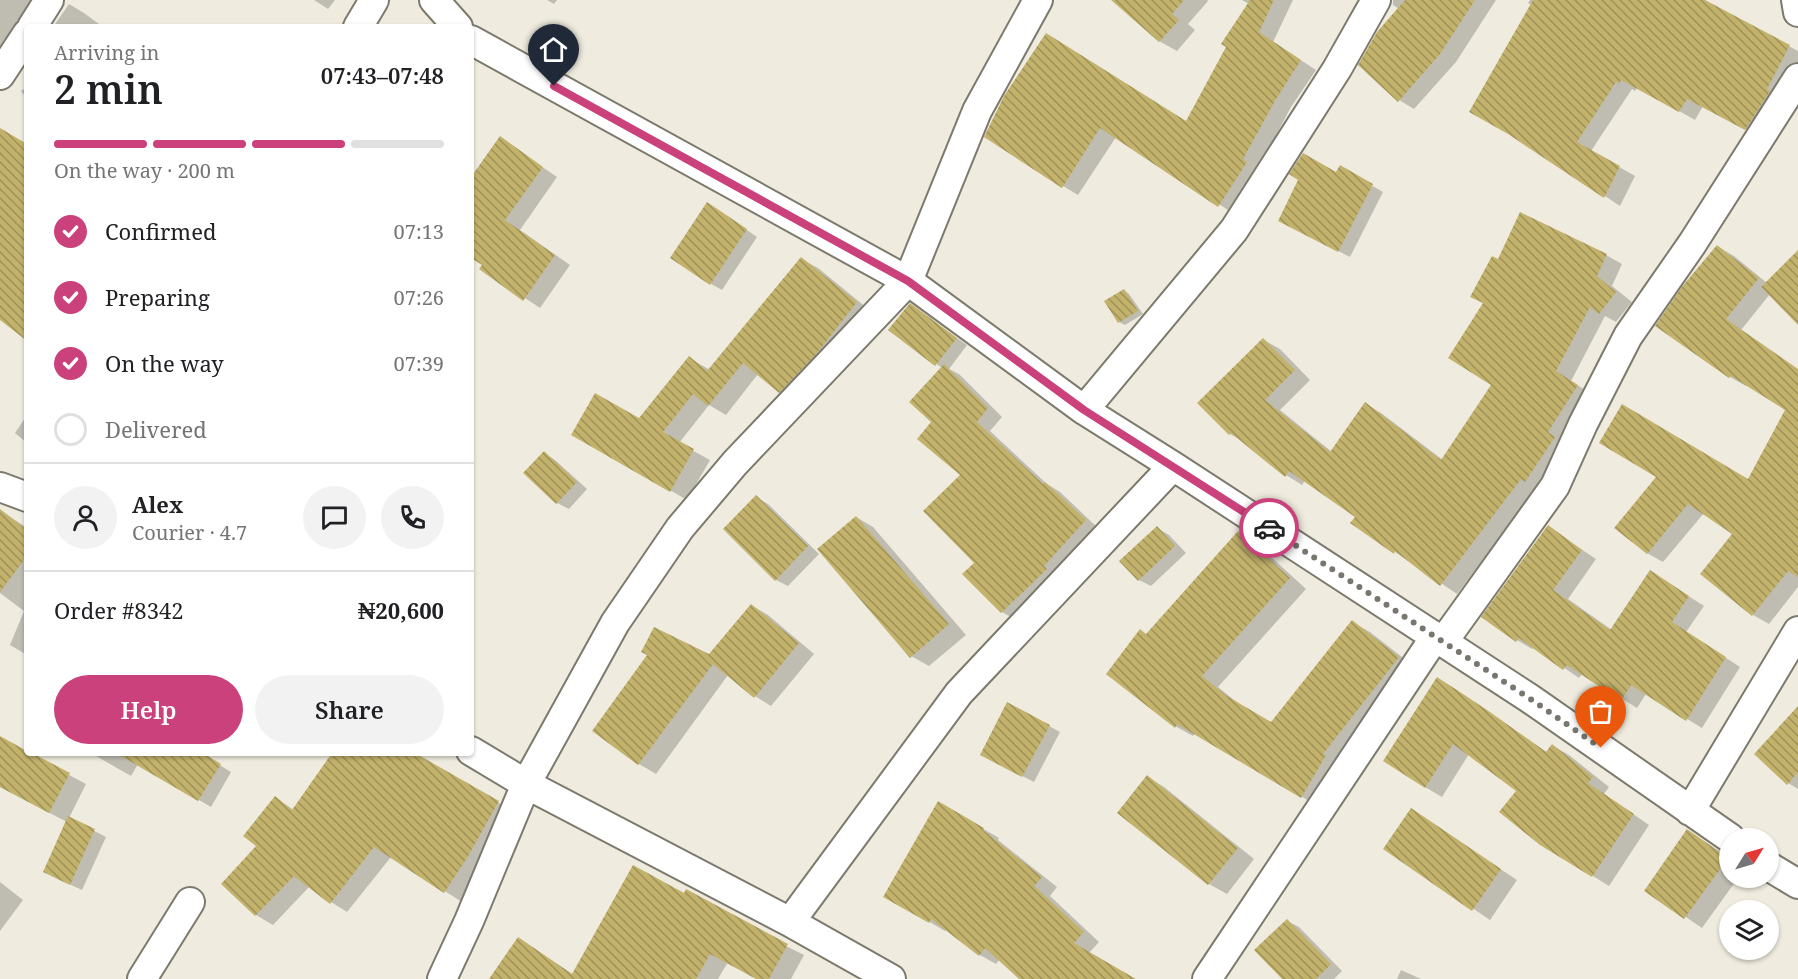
<!DOCTYPE html>
<meta charset="utf-8">
<style>
:root{--surface:#fff;--page:#f2f2f2;--text:#202124;--muted:#757577;--line:#e0e0e0;--accent:#ca417b}
body{margin:0;font-family:"Noto Serif",serif;background:var(--page);color:var(--text);height:100vh;display:flex;flex-direction:column;font-size:22px;white-space:nowrap}
*{box-sizing:border-box;margin:0}
p{font-size:20px;color:var(--muted)}
.icon{flex:none;width:33px;height:33px;fill:none;stroke:currentColor;stroke-width:2;stroke-linecap:round;stroke-linejoin:round}
.map{position:relative;flex:1;overflow:hidden}
.drawer{position:absolute;left:24px;top:24px;width:450px;height:732px;display:flex;flex-direction:column;background:var(--surface);border-radius:6px;box-shadow:0 2px 4px #0004}
.drawer>*{flex:none}
.needle{width:39px;rotate:53deg}
.tools{position:absolute;left:1719px;top:828px;display:grid;gap:12px}
.tools a{display:grid;place-items:center;width:60px;height:60px;border-radius:50%;background:var(--surface);box-shadow:0 2px 4px #0004;font-size:30px}
.pin{position:absolute;display:grid;place-items:center;width:51px;height:51px;color:#fff;margin:-62px -26px;border-radius:50% 50% 50% 0;rotate:-45deg;box-shadow:0 0 6px #0007}
.pin .icon{rotate:45deg}
.courier{position:absolute;display:grid;place-items:center;width:60px;height:60px;margin:-30px;border:4px solid #ca417b;border-radius:50%;background:#fff;color:#222;box-shadow:0 2px 8px #0007}
.headline em{font-style:normal;font-weight:600}
.headline div{display:flex;flex-direction:column-reverse}
.headline{display:flex;align-items:center;justify-content:space-between;height:102px;padding:0 30px}
h1{font-size:39px;font-weight:600;line-height:45px}
.bar{display:grid;grid-template-columns:repeat(4,1fr);gap:9px 6px;align-content:center;height:72px;padding:0 30px}
.bar i{height:8px;border-radius:4px;background:var(--line)}
.bar .current{background:var(--accent)}
.bar p{grid-column:span 4}
.line{display:flex;align-items:center;gap:15px;padding:0 30px;border-top:2px solid var(--line)}
.line div{flex:1}
.round{display:grid;place-items:center;flex:none;width:63px;height:63px;border-radius:32px;background:var(--page)}
ol{padding:0 30px;list-style:none}
li{display:flex;align-items:center;gap:18px;height:66px}
li p{margin-inline-start:auto}
li .icon{padding:6px;border-radius:50%;background:var(--accent);color:#fff;stroke-width:4}
li:last-child{color:var(--muted)}
li i{width:33px;height:33px;border:3px solid var(--line);border-radius:50%}
.cta{display:flex;gap:12px;margin-top:auto;padding:12px 30px}
.cta a{flex:1;height:69px;border-radius:36px;background:var(--accent);color:#fff;font-size:24px;font-weight:600;line-height:69px;text-align:center}
.cta a+a{background:var(--page);color:var(--text)}
.map>svg:first-child{display:block}
</style>
<div class="map">
<svg width="1798" height="979" viewBox="0 0 1798 979">
<defs>
<pattern id="building-back-hatch" width="6" height="6" patternUnits="userSpaceOnUse" patternTransform="scale(1.5)"><rect width="6" height="6" fill="#c2b26c"/><path d="M-1 5l2 2M0 0l6 6M5-1l2 2" fill="none" stroke="#9f9259"/></pattern>
</defs>
<rect width="100%" height="100%" fill="#efecdf"/>
<!-- shadow -->
<path fill="#0003" d="M0 0H36L0 56Z
M314 0H335L328 9Z
M547 0H557L554 4Z
M1113 0H1207L1208 1 1188 24 1195 30 1177 51 1159 41Z
M1242 0H1293L1273 42 1316 70 1291 107 1234 214 1116 137 1078 195 1063 186 1005 97 1187 123 1249 4Z
M1393 0H1496L1456 62 1414 109 1399 100V9L1393 5Z
M1530 0H1703L1798 51V68L1761 138 1703 106 1695 120 1637 87 1635 91 1632 89 1591 151 1635 176 1620 206 1509 133 1532 5 1528 3Z
M69 4 84 13 103 27H53Z
M27 87V99L21 91Z
M500 138 557 177 520 230 570 265 540 308 481 269 484 265 471 256V180Z
M1340 167 1383 192 1350 257 1291 227Z
M719 211 757 237 722 290 711 284Z
M1718 247 1734 256 1767 283 1798 252V323L1770 294 1741 330 1798 370V587L1769 624 1753 615 1734 533 1704 513 1663 562 1647 553 1616 527 1748 481 1787 410 1747 385 1746 386 1730 377Z
M1606 255 1622 264 1612 286 1632 302 1616 322 1605 316 1571 381 1593 395 1538 487 1457 594 1395 552 1357 517 1305 480 1302 485 1286 475 1246 443 1230 434 1264 340 1280 349 1310 380 1280 410 1332 452 1365 404 1381 413 1443 460 1493 384 1485 303 1499 261Z
M801 259 818 268 873 313 796 402 780 392 758 374 726 415 709 405 679 443 710 460 687 500 573 434 639 420 689 358 710 370Z
M1124 290 1129 294 1143 314 1125 325 1119 322 1106 302Z
M910 305 967 345 949 369 959 374 1002 417 990 431 1047 484 1060 492 1099 529 1016 620 1002 612 965 574 976 563 963 475 933 422 942 368 890 330Z
M27 415V443L15 433Z
M544 453 555 460 587 489 569 509 557 503Z
M756 497 768 504 819 554 788 586 776 580Z
M0 510 27 528V655L10 645 24 611 0 593Z
M856 517 873 527 966 635 929 666 911 656Z
M1548 527 1596 559 1568 599 1612 630 1665 581 1704 606 1686 632 1740 667 1702 728 1646 694 1637 708 1582 674 1579 678 1534 647 1532 649 1517 640Z
M1157 528 1169 535 1186 553 1151 586 1139 580Z
M1238 533 1256 543 1306 589 1218 687 1244 708 1272 724 1352 622 1370 632 1416 668 1319 807 1195 733 1193 736 1175 726 1147 635Z
M751 605 768 615 814 654 771 706 755 696 728 675 656 774 639 764 594 731 710 656Z
M1454 688 1548 753 1553 746 1569 755 1609 787 1604 794 1649 825 1609 886 1593 876 1518 790 1469 754 1442 797 1425 787Z
M1798 708V789L1788 783Z
M1049 726 1060 732 1034 782 993 761Z
M0 738 86 784 69 818 106 837 82 890 56 878 67 822 0 787Z
M97 753H200L231 772 211 807 138 764 131 776 96 756Z
M334 753H412L515 812 462 902 391 857 347 912 331 902 310 886 273 925 256 915 223 884 259 846 275 798 294 810Z
M1147 777 1164 787 1254 859 1227 894 1209 884 1119 812Z
M939 803 999 838 998 840 1057 887 1050 896 1099 942 1089 953 1133 979H1021L1000 959 996 964 980 955 947 929 945 931 885 896Z
M1411 810 1517 880 1490 920 1385 849Z
M1688 831 1730 858V878H1738L1702 928 1646 890Z
M0 882 23 900 0 931Z
M684 895 804 955 791 979H758L728 962 718 979H491L518 939 574 975Z
M1287 921 1299 927 1342 971 1334 979H1284Z
M1401 970 1421 979H1397Z"/>
<!-- building -->
<path fill="url(#building-back-hatch)" d="M1111 0H1184L1172 14 1179 20 1159 42Z
M1250 0H1274L1259 32 1301 60 1276 99 1243 159 1247 162 1218 207 1100 128 1062 188 984 137 1004 96 1046 33 1186 121 1226 47 1221 44Z
M1405 0H1475L1440 54 1398 102 1358 65 1377 32Z
M1533 0H1705L1790 45 1767 89 1770 91 1745 130 1687 99 1679 112 1621 80 1619 84 1616 82 1577 142 1620 166 1604 198 1508 134 1469 112Z
M0 128 27 144V341L0 320Z
M500 136 543 167 505 220 555 255 523 301 479 269 482 265 471 258V177Z
M1303 153 1336 172 1340 165 1373 184 1338 252 1278 221 1298 180 1289 174Z
M707 202 747 229 710 285 670 258Z
M1520 212 1607 254 1597 276 1616 292 1599 314 1590 307 1556 371 1578 385 1548 432 1555 437 1525 482 1521 479 1440 586 1395 551 1394 554 1350 523 1355 517 1289 471 1285 477 1231 433 1229 435 1197 403 1263 338 1295 370 1265 400 1330 452 1365 402 1441 460 1491 385 1448 358 1483 303 1470 297 1492 256 1498 259Z
M1717 245 1759 278 1726 319 1798 369V577L1788 571 1752 616 1700 574 1732 534 1688 504 1647 554 1614 528 1656 477 1599 443 1622 404 1748 479 1785 410 1731 376 1729 378 1655 326 1681 288Z
M1798 250V325L1761 287Z
M801 257 857 302 817 353 779 393 743 363 708 406 693 394 663 432 694 449 670 492 571 435 595 393 639 418 689 356 707 371Z
M1124 289 1138 311 1118 323 1104 301Z
M910 303 957 338 935 366 888 330Z
M944 364 988 408 977 422 1043 484 1045 482 1086 520 1044 566 1047 569 1001 613 962 574 974 563 923 511 960 475 917 439 931 422 909 402Z
M544 451 577 482 556 504 523 473Z
M756 495 808 546 775 581 723 529Z
M0 509 27 530V556L0 592Z
M856 516 949 624 910 658 817 549Z
M1548 525 1582 550 1553 590 1610 630 1650 570 1689 596 1672 622 1726 657 1686 721 1631 685 1621 701 1567 665 1563 670 1519 638 1516 642 1481 617Z
M1157 526 1175 546 1138 581 1119 561Z
M1238 531 1290 578 1202 676 1227 696 1271 722 1352 620 1399 657 1323 754 1326 755 1301 798 1177 724 1175 728 1106 674 1140 629 1146 634Z
M751 604 799 643 754 698 713 664 638 765 592 731 647 655 641 652 654 627 709 654Z
M1437 677 1487 710 1546 752 1552 744 1593 777 1588 783 1634 814 1592 877 1540 845 1499 812 1516 791 1453 744 1425 788 1383 761Z
M1007 702 1050 725 1022 777 980 755Z
M1798 706V772L1787 785 1754 754Z
M0 736 27 751V753H32L70 773 49 813 0 787Z
M116 753H203L221 764 198 801Z
M332 753H415L499 801 467 858 444 893 374 847 330 904 294 876 255 916 221 884 256 846 243 836 275 796 292 810Z
M1147 775 1238 848 1208 885 1117 813Z
M938 801 984 828 983 830 1042 877 1034 886 1084 932 1074 943 1136 979H1019L985 948 979 956 931 919 929 923 883 897Z
M1411 808 1501 869 1472 911 1383 849Z
M68 816 95 829 70 885 43 872Z
M1687 829 1728 858 1684 919 1644 891Z
M633 865 684 893 686 889 788 944 769 979H756L710 954 696 979H489L518 937 572 974Z
M1287 919 1331 964 1316 979H1282L1254 950Z"/>
<g fill="none" stroke-linecap="round" stroke-linejoin="round">
<defs>
<path id="minor" d="M434 0 458 27
M1796 0 1798 12
M32 27 49 0
M358 27 374 0
M471 40 908 281 1084 410 1173 466 1529 698 1730 838
M0 75 27 34
M1084 410 1234 230 1337 69 1376 0
M0 487 27 497
M1443 642 1555 486 1583 424 1628 336 1692 244 1798 78
M471 751 526 784 790 922 891 979
M1690 811 1798 631
M1768 866 1798 884
M790 922 959 693 1173 466
M142 979 190 902
M442 979 469 921 526 784 615 623 680 528 735 463 908 281 977 111 1038 0
M1207 979 1435 637"/>
</defs>
<!-- minor casing -->
<use href="#minor" stroke="#7c796d" stroke-width="32"/>
<!-- minor -->
<use href="#minor" stroke="#fff" stroke-width="28"/>
</g>
<g fill="none" stroke-linecap="round" stroke-linejoin="round">
<!-- done -->
<path stroke="#78766f" stroke-width="6" stroke-dasharray="0 10.8" d="M1269 528 1529 698 1601 748"/>
<!-- route -->
<path stroke="#ca417b" stroke-width="8" d="M554 86 908 281 1084 410 1269 528"/>
</g>
</svg>
<div class="tools">
<a><svg class="needle" viewBox="-14 -14 28 28"><path d="M0-13l5 13h-10z" fill="#e53935"/><path d="M0 13l5-13h-10z" fill="#757577"/></svg></a>
<a><svg class="icon" aria-label="layers" viewBox="0 0 24 24"><path d="M12 4l9 5-9 5-9-5zM3 14l9 5 9-5"/></svg></a>
</div>
<div class="pin" style="left:1601px;top:748px;background:#ea580c"><svg class="icon" aria-label="bag" viewBox="0 0 24 24"><path d="M5 8h14l-1 12H6zM9 8a3 3 0 0 1 6 0"/></svg></div>
<div class="pin" style="left:554px;top:86px;background:#1f2937"><svg class="icon" aria-label="home" viewBox="0 0 24 24"><path d="M3 11l9-7 9 7M6 9v11h12V9"/></svg></div>
<div class="courier" style="left:1269px;top:528px"><svg class="icon" aria-label="car" viewBox="0 0 24 24"><path d="M5 17H2v-5l4-1 3-4h7l3 4 3 1v5h-3M9 17h6M6 11h13"/><circle cx="7" cy="17" r="2"/><circle cx="17" cy="17" r="2"/></svg></div>
<section class="drawer">
<div class="headline"><div><h1>2 min</h1><p>Arriving in</p></div><em>07:43–07:48</em></div>
<div class="bar"><i class="current"></i><i class="current"></i><i class="current"></i><i></i><p>On the way · 200 m</p></div>
<ol>
<li><svg class="icon" aria-label="check" viewBox="0 0 24 24"><path d="M5 12l5 5 9-10"/></svg>Confirmed<p>07:13</p></li>
<li><svg class="icon" aria-label="check" viewBox="0 0 24 24"><path d="M5 12l5 5 9-10"/></svg>Preparing<p>07:26</p></li>
<li><svg class="icon" aria-label="check" viewBox="0 0 24 24"><path d="M5 12l5 5 9-10"/></svg>On the way<p>07:39</p></li>
<li><i></i>Delivered</li>
</ol>
<div class="line" style="height:108px"><a class="round"><svg class="icon" aria-label="person" viewBox="0 0 24 24"><circle cx="12" cy="8" r="4"/><path d="M4 21q1-7 8-7t8 7"/></svg></a><div><b>Alex</b><p>Courier · 4.7</p></div><a class="round"><svg class="icon" aria-label="chat" viewBox="0 0 24 24"><path d="M4 5h16v11H9l-5 4z"/></svg></a><a class="round"><svg class="icon" aria-label="phone" viewBox="0 0 24 24"><path d="M5 4h4l2 5-3 2q2 4 5 5l2-3 5 2v4C11 20 4 13 5 4z"/></svg></a></div>
<div class="line" style="height:78px"><div>Order #8342</div><b>₦20,600</b></div>
<div class="cta"><a>Help</a><a>Share</a></div>
</section>
</div>
